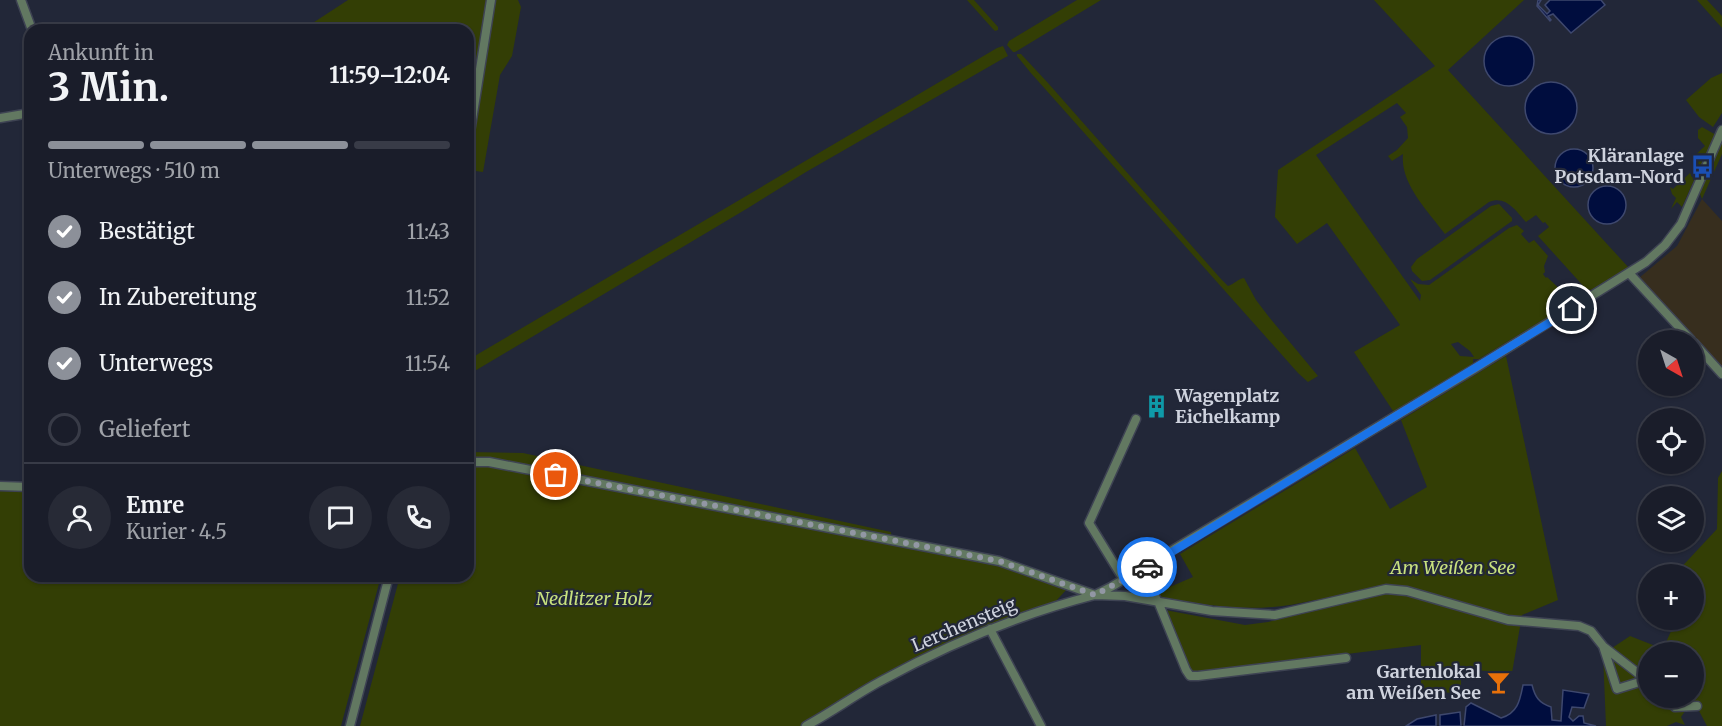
<!DOCTYPE html>
<html lang="de">
<meta charset="utf-8">
<style>
:root{--surface:#1a1d2a;--page:#272a36;--text:#f1f3f6;--muted:#9fa2a8;--line:#383b47;--accent:#8c9099}
body{margin:0;font-family:Merriweather,serif;background:var(--page);color:var(--text);height:100vh;display:flex;flex-direction:column;font-size:22px;white-space:nowrap}
*{box-sizing:border-box;margin:0}
p{font-size:20px;color:var(--muted)}
.icon{flex:none;width:33px;height:33px;fill:none;stroke:currentColor;stroke-width:2;stroke-linecap:round;stroke-linejoin:round}
.map{position:relative;flex:1;overflow:hidden}
.sheet{position:absolute;left:24px;top:24px;width:450px;height:558px;display:flex;flex-direction:column;background:var(--surface);border-radius:18px;box-shadow:0 2px 4px #0004,0 0 0 2px var(--line)}
.sheet>*{flex:none}
.needle{width:39px;rotate:141deg}
.fabs{position:absolute;left:1638px;top:330px;display:grid;gap:12px}
.fabs a{display:grid;place-items:center;width:66px;height:66px;border-radius:50%;background:var(--surface);box-shadow:0 2px 4px #0004,0 0 0 2px var(--line);font-size:30px}
.pin{position:absolute;display:grid;place-items:center;width:51px;height:51px;color:#fff;margin:-26px;border:3px solid #fff;border-radius:50%;box-shadow:0 2px 6px #0007}
.courier{position:absolute;display:grid;place-items:center;width:60px;height:60px;margin:-30px;border:4px solid #1a73e8;border-radius:50%;background:#fff;color:#222;box-shadow:0 2px 8px #0007}
.headline em{font-style:normal;font-weight:700}
.headline div{display:flex;flex-direction:column-reverse}
.headline{display:flex;align-items:center;justify-content:space-between;height:102px;padding:0 24px}
h1{font-size:39px;font-weight:700;line-height:45px}
.bar{display:grid;grid-template-columns:repeat(4,1fr);gap:9px 6px;align-content:center;height:72px;padding:0 24px}
.bar i{height:8px;border-radius:4px;background:var(--line)}
.bar .current{background:var(--accent)}
.bar p{grid-column:span 4}
.line{display:flex;align-items:center;gap:15px;padding:0 24px;border-top:2px solid var(--line)}
.line div{flex:1}
.round{display:grid;place-items:center;flex:none;width:63px;height:63px;border-radius:32px;background:var(--page)}
ol{padding:0 24px;list-style:none}
li{display:flex;align-items:center;gap:18px;height:66px}
li p{margin-inline-start:auto}
li .icon{padding:6px;border-radius:50%;background:var(--accent);color:#fff;stroke-width:4}
li:last-child{color:var(--muted)}
li i{width:33px;height:33px;border:3px solid var(--line);border-radius:50%}
.map>svg:first-child{display:block}
</style>
<div class="map">
<svg width="1722" height="726" viewBox="0 0 1722 726">
<rect width="100%" height="100%" fill="#222738"/>
<!-- industrial -->
<path fill="#372e1e" d="M1702 199 1722 221V367L1639 278 1677 246Z"/>
<!-- green -->
<path fill="#333e05" fill-rule="evenodd" d="M348 0H518L521 7 512 56 500 75 483 172 468 170V30H302Z
M967 0H974L998 27V30L995 31 992 28Z
M1077 0H1101L1015 52H1013L1007 45 1009 41Z
M1374 0H1524L1448 70 1629 268 1591 290 1586 289 1538 236 1549 227 1545 222 1543 223 1536 215 1526 222C1516 211 1506 195 1489 202L1445 234C1428 211 1400 184 1403 154L1392 161 1388 156 1397 150 1408 138 1407 127 1400 117 1406 113 1397 103 1316 155 1420 301 1421 295 1410 279 1418 284 1429 285 1509 228 1517 225 1524 231 1521 234 1529 243 1534 240 1548 256 1544 266 1545 272 1543 274 1546 278 1547 277 1567 296 1577 289 1581 297 1479 359H1473V363L1462 372 1395 414 1354 352 1400 325 1327 223 1297 244 1275 217 1278 170 1435 66ZM1458 342 1470 351 1474 357 1460 356 1451 344Z
M1697 0H1707L1722 16V28Z
M1003 46 1008 56 1004 58 806 172 748 208 468 375V361L478 354 997 48Z
M1017 54H1021L1048 83 1221 279 1228 286C1235 284 1237 279 1244 278L1256 300 1269 317 1318 376 1308 382 1298 373 1030 72 1017 56Z
M1722 73V113L1713 127 1699 117 1686 100 1711 78Z
M1702 127 1716 135 1699 170 1691 159 1705 146 1698 138V130Z
M1722 137V154L1702 199 1699 191Z
M1690 173 1694 180 1682 207 1677 202 1671 209 1676 198 1672 194 1670 187 1673 189Z
M1499 204 1512 218V221L1430 280 1422 281 1412 271 1411 267 1417 259 1491 206Z
M1506 356 1558 600 1522 615 1512 673 1461 669V692L1421 694V645L1190 673 1165 610 1245 625 1268 622 1318 609 1315 600C1255 614 1219 607 1160 597L1158 592 1193 577 1180 554 1355 448 1390 509 1427 487 1401 420Z
M468 452 523 453 891 532 892 542 987 561 1067 589 1056 601 959 638 893 669 801 726H360L400 576H468Z
M1722 471V726H1707L1697 707H1688L1681 717 1685 725 1676 722 1667 726H1606L1603 654 1630 636 1663 649 1676 620H1694V574H1675L1717 529 1718 478ZM1648 652H1694V698H1648Z
M0 491 30 492V576H381L341 726H0Z"/>
<!-- water -->
<path fill="#000d3e" stroke="#3e486e" stroke-width="1.5" d="M1538 0H1541L1538 5 1547 14 1550 11 1545 5 1550 0H1601L1605 5 1571 33 1553 14 1548 16 1551 20 1550 21 1537 6Z
M1484 61a25 25 0 1 1 50 0a25 25 0 1 1-50 0Z
M1525 108a26 26 0 1 1 52 0a26 26 0 1 1-52 0Z
M1555 168a19 19 0 1 1 38 0a19 19 0 1 1-38 0Z
M1588 205a19 19 0 1 1 38 0a19 19 0 1 1-38 0Z
M1523 685H1532C1535 697 1539 703 1551 707L1552 720 1561 721 1563 690 1589 694 1584 708 1572 707 1569 717 1573 721 1579 716H1583L1584 723 1596 726H1464L1466 707 1471 703 1501 718C1518 713 1520 700 1523 685Z
M1460 712 1461 726H1440V715Z
M1436 715V726H1406L1417 719Z"/>
<g fill="none" stroke-linecap="round" stroke-linejoin="round">
<defs>
<path id="minor" d="M21 0 32 30
M0 118 30 113
M468 145 491 0
M1629 273 1691 340
M1694 343 1722 374
M468 462H489L999 561 1095 595 1125 596 1212 611 1275 615 1386 589 1407 591 1508 620 1579 626 1591 631 1603 646 1617 689 1646 680
M0 486 30 487
M1142 570 1159 604 1186 670 1190 676H1198L1346 658
M1124 580 1089 523 1136 419
M990 629 1041 726
M1604 647 1648 681
M1666 698 1675 707 1697 706
M350 726 389 576
M806 726C832 712 855 695 881 681 949 644 1021 614 1095 595L1111 587 1474 369 1646 262 1665 245 1681 224 1722 130"/>
</defs>
<!-- minor casing -->
<use href="#minor" stroke="#3e4353" stroke-width="11"/>
<!-- minor -->
<use href="#minor" stroke="#627861" stroke-width="8"/>
</g>
<g fill="none" stroke-linecap="round" stroke-linejoin="round">
<!-- done -->
<path stroke="#9297a4" stroke-width="6" stroke-dasharray="0 10.8" d="M556 475 999 561 1095 595 1147 567"/>
<!-- route -->
<path stroke="#1a73e8" stroke-width="8" d="M1147 567 1572 309"/>
</g>
<!-- icons -->
<defs>
<symbol id="bus-bare" viewBox="-9 -9 18 18"><path d="M-5-6H5V4H4V6H2V4H-2V6H-4V4H-5ZM-3.5-4V0h7V-4ZM-3.5 1.2v1.5H-2V1.2ZM2 1.2v1.5H3.5V1.2Z" fill="#1a4fb4" stroke="#222738" stroke-width="2.5" paint-order="stroke"/></symbol>
<symbol id="building-bare" viewBox="-9 -9 18 18"><path d="M-4-6H4V6H1V3H-1V6H-4ZM-2.5-4.3h1.7v1.8h-1.7ZM.8-4.3h1.7v1.8H.8ZM-2.5-1h1.7V.8h-1.7ZM.8-1h1.7V.8H.8Z" fill="#0f9aa8" stroke="#222738" stroke-width="2.5" paint-order="stroke"/></symbol>
<symbol id="bar-bare" viewBox="-9 -9 18 18"><path d="M-6-5H6L.8 .8V4.5H3.5V6h-7V4.5H-.8V.8Z" fill="#e8710a" stroke="#222738" stroke-width="2.5" paint-order="stroke"/></symbol>
</defs>
<g fill-rule="evenodd">
<use href="#bus-bare" x="1686" y="150" width="33" height="33"/>
<use href="#building-bare" x="1140" y="390" width="33" height="33"/>
<use href="#bar-bare" x="1482" y="666" width="33" height="33"/>
</g>
<g text-anchor="middle" stroke-width="4.5" stroke-linejoin="round" paint-order="stroke">
<!-- poi labels -->
<g font-size="18" font-weight="bold" fill="#cfd3de" stroke="#222738" text-anchor="end">
<text x="1684" y="162">Kläranlage<tspan x="1684" dy="21">Potsdam-Nord</tspan></text>
<text x="1175" y="402" text-anchor="start">Wagenplatz<tspan x="1175" dy="21">Eichelkamp</tspan></text>
<text x="1481" y="678">Gartenlokal<tspan x="1481" dy="21">am Weißen See</tspan></text>
</g>
<!-- park labels -->
<g font-size="18" font-style="italic" fill="#c8e17e" stroke="#222738">
<text x="1453" y="574">Am Weißen See</text>
<text x="594" y="605">Nedlitzer Holz</text>
</g>
<!-- street labels -->
<g font-size="18" fill="#cfd3de" stroke="#222738">
<text transform="translate(964 625) rotate(-23)" y="6">Lerchensteig</text>
</g>
</g>
</svg>
<div class="fabs">
<a><svg class="needle" viewBox="-14 -14 28 28"><path d="M0-13l5 13h-10z" fill="#e53935"/><path d="M0 13l5-13h-10z" fill="#9fa2a8"/></svg></a>
<a><svg class="icon" aria-label="locate" viewBox="0 0 24 24"><circle cx="12" cy="12" r="6"/><path d="M12 2v4M12 18v4M2 12h4M18 12h4"/></svg></a>
<a><svg class="icon" aria-label="layers" viewBox="0 0 24 24"><path d="M12 4l9 5-9 5-9-5zM3 14l9 5 9-5"/></svg></a>
<a>+</a>
<a>−</a>
</div>
<div class="pin" style="left:556px;top:475px;background:#ea580c"><svg class="icon" aria-label="bag" viewBox="0 0 24 24"><path d="M5 8h14l-1 12H6zM9 8a3 3 0 0 1 6 0"/></svg></div>
<div class="pin" style="left:1572px;top:309px;background:#1f2937"><svg class="icon" aria-label="home" viewBox="0 0 24 24"><path d="M3 11l9-7 9 7M6 9v11h12V9"/></svg></div>
<div class="courier" style="left:1147px;top:567px"><svg class="icon" aria-label="car" viewBox="0 0 24 24"><path d="M5 17H2v-5l4-1 3-4h7l3 4 3 1v5h-3M9 17h6M6 11h13"/><circle cx="7" cy="17" r="2"/><circle cx="17" cy="17" r="2"/></svg></div>
<section class="sheet">
<div class="headline"><div><h1>3 Min.</h1><p>Ankunft in</p></div><em>11:59–12:04</em></div>
<div class="bar"><i class="current"></i><i class="current"></i><i class="current"></i><i></i><p>Unterwegs · 510 m</p></div>
<ol>
<li><svg class="icon" aria-label="check" viewBox="0 0 24 24"><path d="M5 12l5 5 9-10"/></svg>Bestätigt<p>11:43</p></li>
<li><svg class="icon" aria-label="check" viewBox="0 0 24 24"><path d="M5 12l5 5 9-10"/></svg>In Zubereitung<p>11:52</p></li>
<li><svg class="icon" aria-label="check" viewBox="0 0 24 24"><path d="M5 12l5 5 9-10"/></svg>Unterwegs<p>11:54</p></li>
<li><i></i>Geliefert</li>
</ol>
<div class="line" style="height:108px"><a class="round"><svg class="icon" aria-label="person" viewBox="0 0 24 24"><circle cx="12" cy="8" r="4"/><path d="M4 21q1-7 8-7t8 7"/></svg></a><div><b>Emre</b><p>Kurier · 4.5</p></div><a class="round"><svg class="icon" aria-label="chat" viewBox="0 0 24 24"><path d="M4 5h16v11H9l-5 4z"/></svg></a><a class="round"><svg class="icon" aria-label="phone" viewBox="0 0 24 24"><path d="M5 4h4l2 5-3 2q2 4 5 5l2-3 5 2v4C11 20 4 13 5 4z"/></svg></a></div>
</section>
</div>
